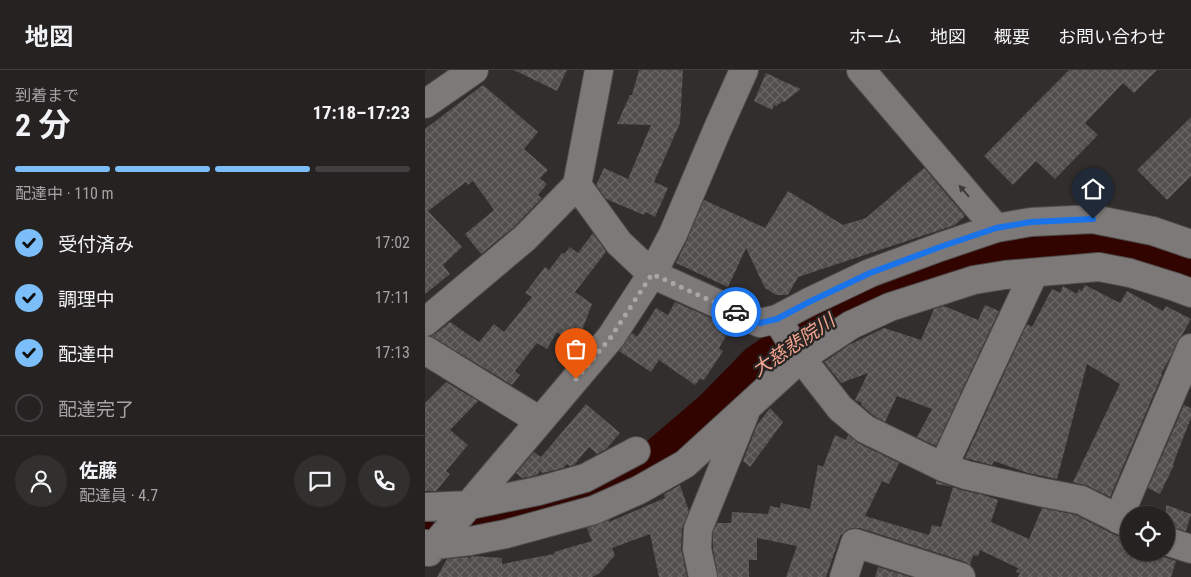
<!DOCTYPE html>
<html lang="ja">
<meta charset="utf-8">
<style>
:root{--surface:#262222;--page:#322f2f;--text:#f1f3f6;--muted:#a4a4a5;--line:#423f40;--accent:#7bbef9}
body{margin:0;font-family:"Roboto Condensed","Noto Sans JP",sans-serif;background:var(--page);color:var(--text);height:100vh;display:flex;flex-direction:column;font-size:19px;white-space:nowrap}
*{box-sizing:border-box;margin:0}
p{font-size:16px;color:var(--muted)}
.icon{flex:none;width:28px;height:28px;fill:none;stroke:currentColor;stroke-width:2;stroke-linecap:round;stroke-linejoin:round}
.map{position:relative;flex:1;overflow:hidden}
.drawer{display:flex;flex-direction:column;background:var(--surface);width:425px}
.drawer>*{flex:none}
.fabs{position:absolute;left:695px;top:436px;display:grid;gap:10px}
.fabs a{display:grid;place-items:center;width:55px;height:55px;border-radius:50%;background:var(--surface);box-shadow:0 1px 4px #0004,0 0 0 1px var(--line);font-size:25px}
.pin{position:absolute;display:grid;place-items:center;width:42px;height:42px;color:#fff;margin:-51px -21px;border-radius:50% 50% 50% 0;rotate:-45deg;box-shadow:0 0 5px #0007}
.pin .icon{rotate:45deg}
.courier{position:absolute;display:grid;place-items:center;width:50px;height:50px;margin:-25px;border:4px solid #1a73e8;border-radius:50%;background:#fff;color:#222;box-shadow:0 1px 6px #0007}
.summary em{font-style:normal;font-weight:700}
.summary div{display:flex;flex-direction:column-reverse}
.summary{display:flex;align-items:center;justify-content:space-between;height:85px;padding:0 15px}
h1{font-size:32px;font-weight:700;line-height:38px}
.bar{display:grid;grid-template-columns:repeat(4,1fr);gap:8px 5px;align-content:center;height:60px;padding:0 15px}
.bar i{height:6px;border-radius:4px;background:var(--line)}
.bar .selected{background:var(--accent)}
.bar p{grid-column:span 4}
.line{display:flex;align-items:center;gap:12px;padding:0 15px;border-top:1px solid var(--line)}
.line div{flex:1}
.round{display:grid;place-items:center;flex:none;width:52px;height:52px;border-radius:26px;background:var(--page)}
ol{padding:0 15px;list-style:none}
li{display:flex;align-items:center;gap:15px;height:55px}
li p{margin-inline-start:auto}
li .icon{padding:5px;border-radius:50%;background:var(--accent);color:#111;stroke-width:4}
li:last-child{color:var(--muted)}
li i{width:28px;height:28px;border:2px solid var(--line);border-radius:50%}
header{display:flex;align-items:center;gap:30px;box-sizing:border-box;height:70px;padding:0 25px;background:var(--surface);border-bottom:1px solid var(--line)}
header strong{font-size:24px}
nav{display:flex;gap:28px;margin-inline-start:auto;font-size:18px}
main{display:flex;flex:1;min-height:0}
.map>svg:first-child{display:block}
</style>
<header>
<strong>地図</strong>
<nav><a>ホーム</a><a>地図</a><a>概要</a><a>お問い合わせ</a></nav>
</header>
<main>
<section class="drawer">
<div class="summary"><div><h1>2 分</h1><p>到着まで</p></div><em>17:18–17:23</em></div>
<div class="bar"><i class="selected"></i><i class="selected"></i><i class="selected"></i><i></i><p>配達中 · 110 m</p></div>
<ol>
<li><svg class="icon" aria-label="check" viewBox="0 0 24 24"><path d="M5 12l5 5 9-10"/></svg>受付済み<p>17:02</p></li>
<li><svg class="icon" aria-label="check" viewBox="0 0 24 24"><path d="M5 12l5 5 9-10"/></svg>調理中<p>17:11</p></li>
<li><svg class="icon" aria-label="check" viewBox="0 0 24 24"><path d="M5 12l5 5 9-10"/></svg>配達中<p>17:13</p></li>
<li><i></i>配達完了</li>
</ol>
<div class="line" style="height:90px"><a class="round"><svg class="icon" aria-label="person" viewBox="0 0 24 24"><circle cx="12" cy="8" r="4"/><path d="M4 21q1-7 8-7t8 7"/></svg></a><div><b>佐藤</b><p>配達員 · 4.7</p></div><a class="round"><svg class="icon" aria-label="chat" viewBox="0 0 24 24"><path d="M4 5h16v11H9l-5 4z"/></svg></a><a class="round"><svg class="icon" aria-label="phone" viewBox="0 0 24 24"><path d="M5 4h4l2 5-3 2q2 4 5 5l2-3 5 2v4C11 20 4 13 5 4z"/></svg></a></div>
</section>
<div class="map">
<svg width="766" height="507" viewBox="0 0 766 507">
<defs>
<pattern id="building-cross-hatch" width="8" height="8" patternUnits="userSpaceOnUse" patternTransform="scale(1.25)"><rect width="8" height="8" fill="#514e4d"/><path d="M0 0l8 8M0 8l8-8" fill="none" stroke="#6a6867"/></pattern>
</defs>
<rect width="100%" height="100%" fill="#322e2e"/>
<g fill="none" stroke-linecap="round" stroke-linejoin="round">
<!-- river -->
<path stroke="#310400" stroke-width="40" d="M0 454 32 459 84 452 161 428 226 394 288 341 334 294 398 251 494 203 542 183 595 172 704 177 759 194 766 198"/>
</g>
<!-- building -->
<path fill="url(#building-cross-hatch)" d="M89 0H142L132 21Z
M214 0H258L255 53 229 112 243 118 230 147 221 142 219 145 181 129 171 115 179 98 203 109 226 55 192 54 205 25H207Z
M644 0H732L709 23 698 13 660 53 673 65 630 109 611 91 588 115 559 86Z
M341 3 362 13 376 19 359 32 357 31 355 34 354 33 352 36 349 35 347 40 329 31Z
M58 15 113 62 99 79 123 100 115 108 122 114 113 125 117 128 89 157 56 184 40 164 69 140 48 111 43 115 41 112 3 141 37 177 18 195 25 204 0 224V59Z
M766 47V106L742 130 712 100Z
M499 98 540 146 530 155 373 207 363 225H351L340 218 321 178 303 217 251 193 262 170 279 130 340 158 363 121 418 155 441 148Z
M168 163 181 182 150 222 167 234 158 258 147 273 132 262 122 279 112 273 90 301 95 305 87 315 6 266 10 264 25 252 54 272 69 254 79 262 107 227 100 223 120 197 124 200 137 183 139 184 145 177 153 183Z
M660 215 695 233 702 221 738 241 741 236 766 249 757 265 752 272 746 286 736 304 737 305 685 427 663 416 648 412 695 314 662 294 632 409 603 403 569 391 567 395 540 388 602 254 607 257 627 219 635 223 638 216 652 224 654 219 657 221Z
M250 232 306 257 294 278 298 281 279 310 275 309 270 315 234 290 226 302 194 281 207 263 212 267 231 238 243 245Z
M560 235 574 241 511 376 492 367 507 339 472 326 460 352 449 346 436 335 437 333 430 330 443 303 416 313 399 292 424 275 459 258 496 270 509 239 519 236 553 250Z
M21 312 53 331 25 360 43 375 21 401 25 404 11 421H0V333Z
M161 334 195 363 181 379 172 384 164 377 149 395 145 396 142 394 138 398 118 403 115 401 112 405 109 406 97 408 91 403 109 382 116 387Z
M759 335 766 338V348L748 394 749 395 735 424 723 418Z
M345 338 358 352 325 397 318 391 332 355Z
M410 365 421 370 423 365 433 373 474 393 464 414 457 411 440 446 504 465 507 455 516 457 528 417 511 414V411L536 420 559 425 573 430 566 452 604 469 617 438 651 445 686 463 697 468 704 469V482H731L736 486 751 491 746 507H593L595 503 591 502 593 498 555 480 553 486 548 485 545 495 541 492 435 458H427L420 461 417 465 416 464 401 507H361L372 476 332 468V490H324V507H293L288 478V462L292 453H306L307 442 343 444 345 436 355 438 356 433 385 439 393 395 398 397Z
M255 415 264 441 257 458 256 478 262 507H234L225 464 187 478 190 485 175 503 167 507H12L22 489 42 487 45 489V487L49 486 77 488V494L129 484V482L167 471 162 458 184 450V452L240 428 239 424Z
M741 435 766 444 761 461 741 456Z
M453 497 485 507H450Z"/>
<g fill="none" stroke-linecap="round" stroke-linejoin="round">
<defs>
<path id="minor" d="M436 0 571 158
M0 34 49 0
M152 115 194 173 227 204 335 253 352 249 384 232 445 203 515 177 571 158 606 152 668 149 728 161 766 174
M352 249 376 288 415 338 440 359 518 397 541 405 615 422 656 430 704 454
M0 252 100 168 152 115 174 0
M0 280 115 351
M518 397 609 203
M0 437 45 435 113 421 160 408 211 381
M693 449 766 278
M741 471 766 479
M0 474 10 475 45 471 81 464 169 440 214 420 260 394 376 288 426 255 465 237 549 210 580 205 674 197 705 203 750 217 766 223
M4 482 186 267 227 204 248 164 293 58 319 0
M278 507 272 479 273 459 320 343
M419 507 430 473 536 507"/>
</defs>
<!-- minor casing -->
<use href="#minor" stroke="#504d4c" stroke-width="30"/>
<!-- minor -->
<use href="#minor" stroke="#7d7978" stroke-width="28"/>
</g>
<!-- one-way arrows -->
<defs><path id="oneway-solid" d="M-6-.8H1V-3.2L6.5 0L1 3.2V.8H-6Z" transform="scale(1.25)"/></defs>
<use fill="#3d3a39" href="#oneway-solid" transform="translate(539 121) rotate(-131)"/>
<g fill="none" stroke-linecap="round" stroke-linejoin="round">
<!-- done -->
<path stroke="#a9a6a6" stroke-width="5" stroke-dasharray="0 9" d="M151 309 186 267 227 204 311 242"/>
<!-- route -->
<path stroke="#1a73e8" stroke-width="6" d="M311 242 335 253 352 249 384 232 445 203 515 177 571 158 606 152 668 149"/>
</g>
<g text-anchor="middle" stroke-width="4.5" stroke-linejoin="round" paint-order="stroke">
<!-- water labels -->
<g font-size="19" font-style="italic" fill="#f7a791" stroke="#282524">
<text transform="translate(368 275) rotate(-34)" y="7">大慈悲院川</text>
</g>
</g>
</svg>
<div class="fabs">
<a><svg class="icon" aria-label="locate" viewBox="0 0 24 24"><circle cx="12" cy="12" r="6"/><path d="M12 2v4M12 18v4M2 12h4M18 12h4"/></svg></a>
</div>
<div class="pin" style="left:151px;top:309px;background:#ea580c"><svg class="icon" aria-label="bag" viewBox="0 0 24 24"><path d="M5 8h14l-1 12H6zM9 8a3 3 0 0 1 6 0"/></svg></div>
<div class="pin" style="left:668px;top:149px;background:#1f2937"><svg class="icon" aria-label="home" viewBox="0 0 24 24"><path d="M3 11l9-7 9 7M6 9v11h12V9"/></svg></div>
<div class="courier" style="left:311px;top:242px"><svg class="icon" aria-label="car" viewBox="0 0 24 24"><path d="M5 17H2v-5l4-1 3-4h7l3 4 3 1v5h-3M9 17h6M6 11h13"/><circle cx="7" cy="17" r="2"/><circle cx="17" cy="17" r="2"/></svg></div>
</div>
</main>
